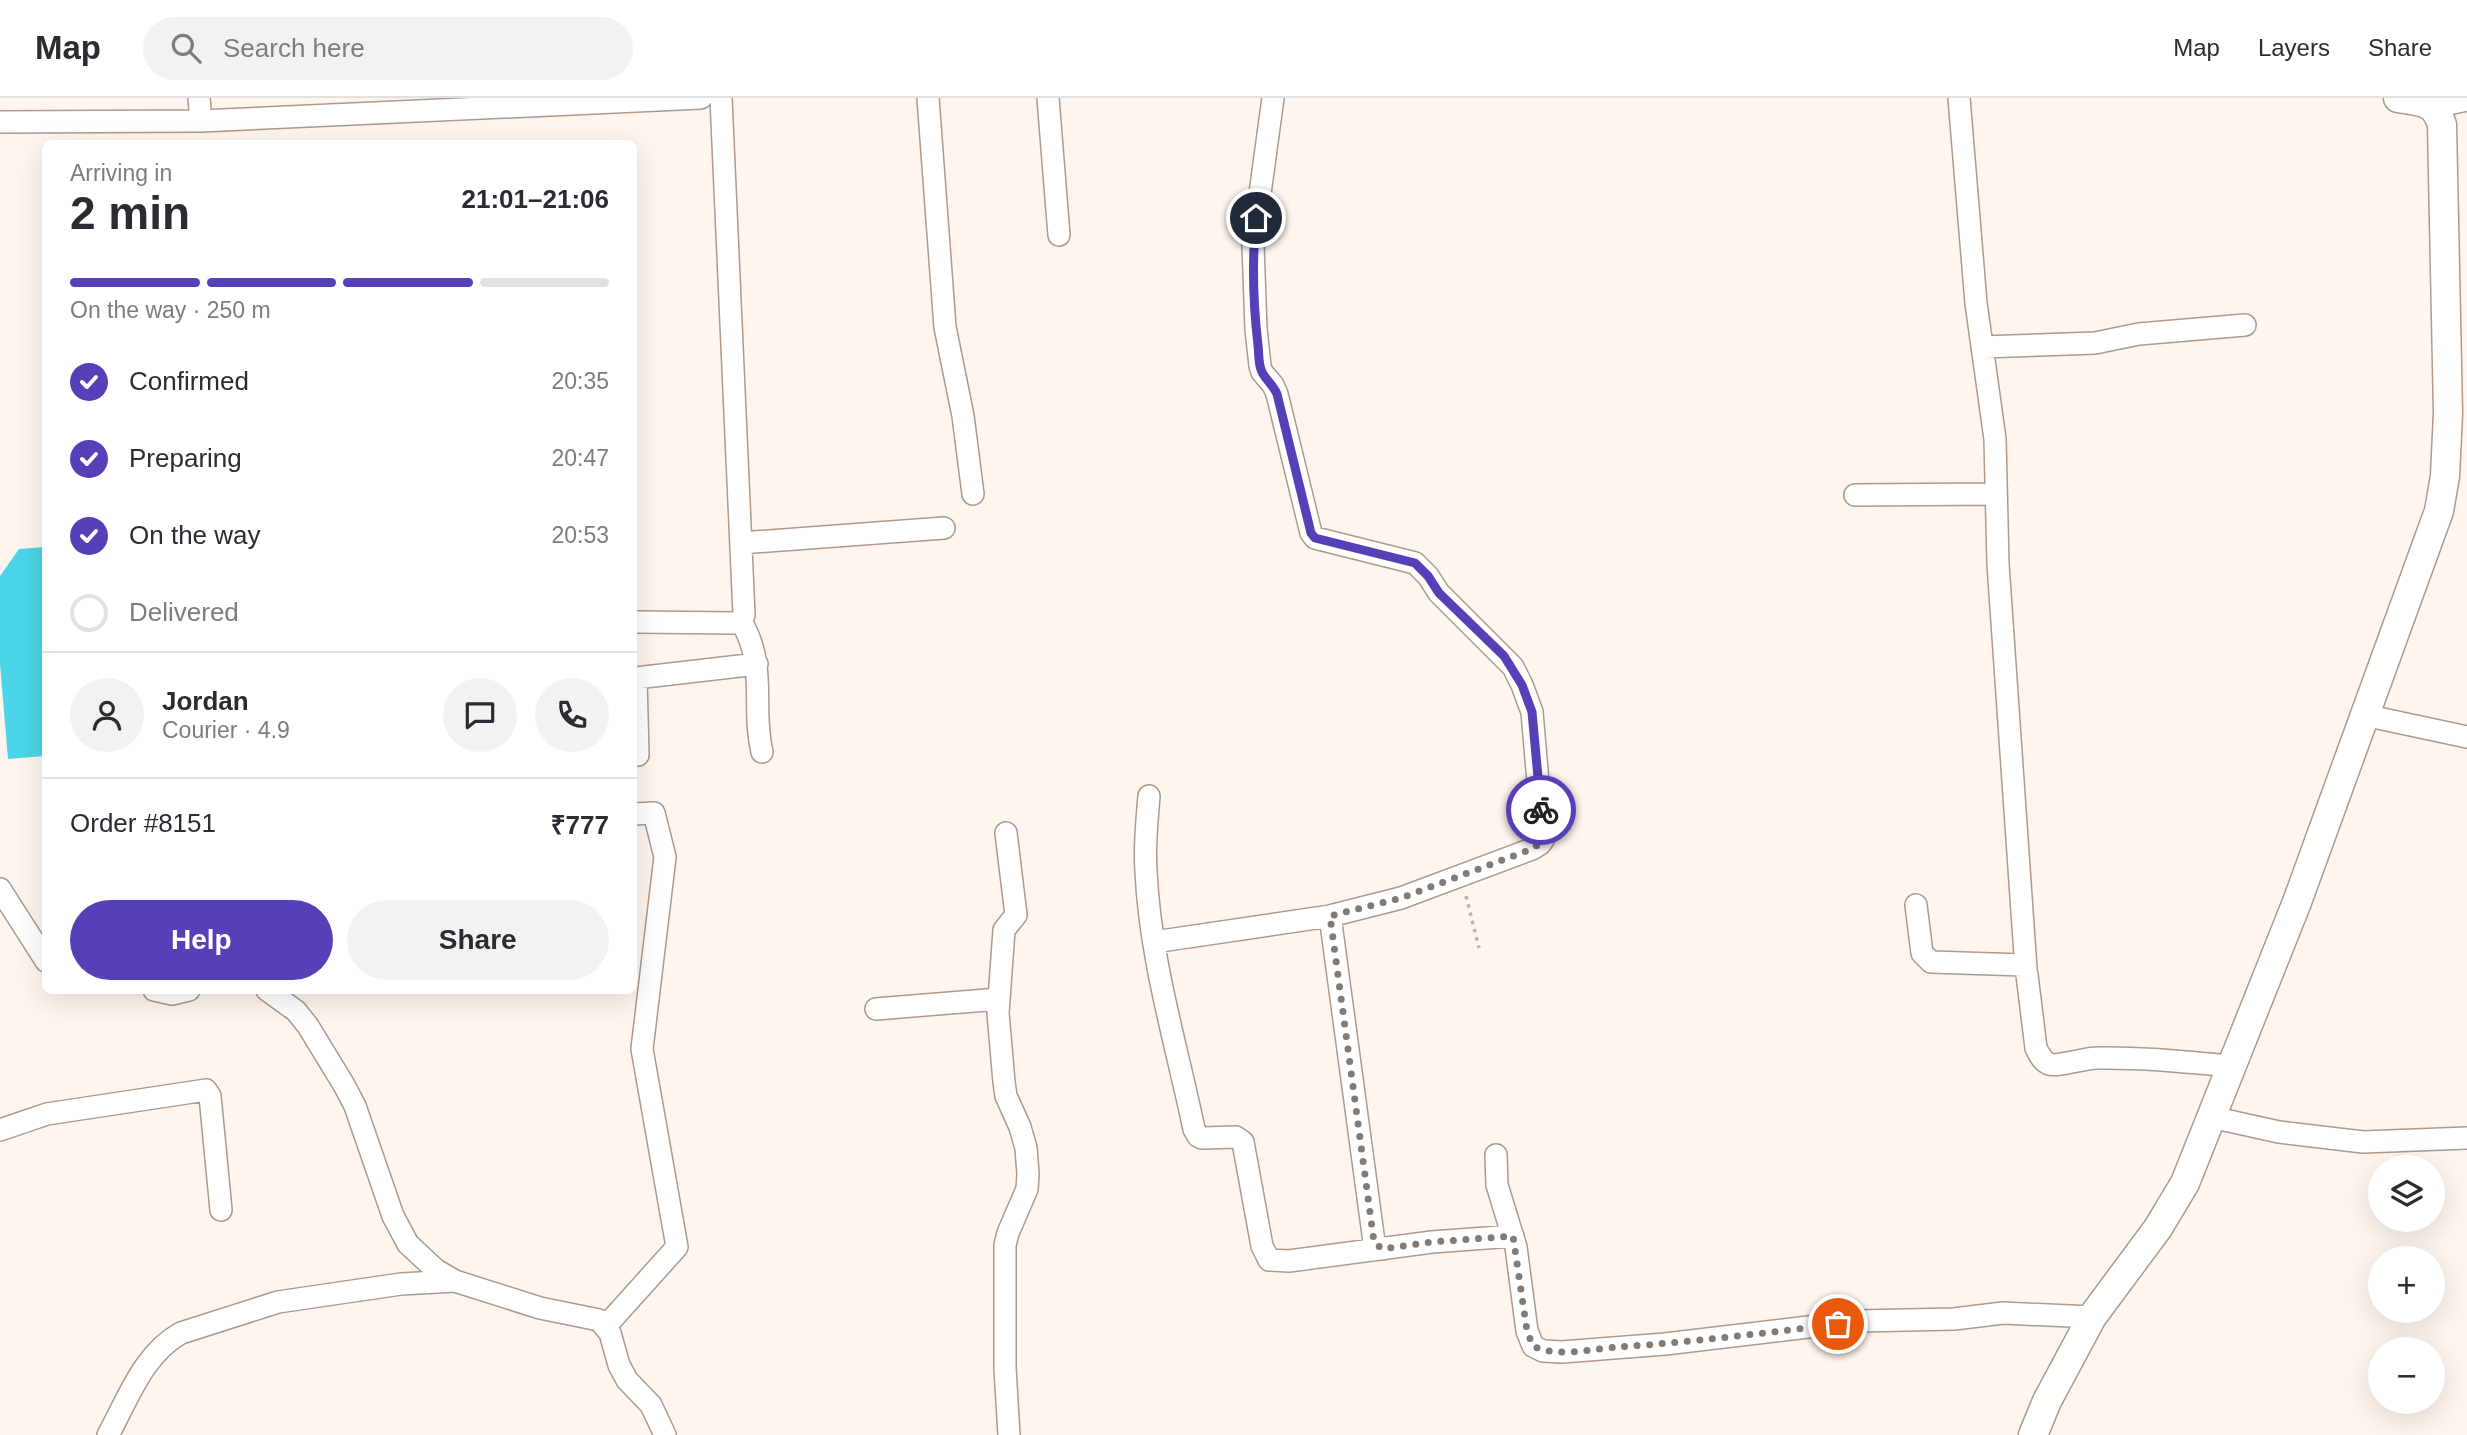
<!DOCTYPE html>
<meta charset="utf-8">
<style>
:root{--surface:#fff;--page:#f2f2f3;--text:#2b2b33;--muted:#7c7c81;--line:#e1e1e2;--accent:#573fb7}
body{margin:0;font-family:Helvetica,sans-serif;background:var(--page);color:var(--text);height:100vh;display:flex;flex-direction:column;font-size:26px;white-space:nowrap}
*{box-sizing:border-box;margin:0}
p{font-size:23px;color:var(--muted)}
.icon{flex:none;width:38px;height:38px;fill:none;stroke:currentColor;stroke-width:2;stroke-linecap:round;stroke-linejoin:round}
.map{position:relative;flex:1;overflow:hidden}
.drawer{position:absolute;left:42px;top:42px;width:595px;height:854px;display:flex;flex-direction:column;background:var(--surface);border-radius:10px;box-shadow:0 7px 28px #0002}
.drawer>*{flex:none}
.controls{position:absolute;left:2368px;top:1057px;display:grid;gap:14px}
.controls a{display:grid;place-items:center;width:77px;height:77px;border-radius:50%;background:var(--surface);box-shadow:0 7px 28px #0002;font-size:35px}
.pin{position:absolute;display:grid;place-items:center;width:60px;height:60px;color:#fff;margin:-30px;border:4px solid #fff;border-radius:50%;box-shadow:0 2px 7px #0007}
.courier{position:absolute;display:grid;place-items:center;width:70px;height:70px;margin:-35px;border:5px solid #573fb7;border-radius:50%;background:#fff;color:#222;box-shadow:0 2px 9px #0007}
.summary em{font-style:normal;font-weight:800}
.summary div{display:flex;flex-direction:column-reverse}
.summary{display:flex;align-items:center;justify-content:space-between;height:119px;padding:0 28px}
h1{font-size:46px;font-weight:800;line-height:52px}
.bar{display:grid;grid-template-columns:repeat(4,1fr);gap:10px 7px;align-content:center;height:84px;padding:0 28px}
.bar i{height:9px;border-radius:5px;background:var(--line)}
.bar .on{background:var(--accent)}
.bar p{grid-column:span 4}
.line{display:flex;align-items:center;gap:18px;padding:0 28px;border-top:2px solid var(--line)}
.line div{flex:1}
.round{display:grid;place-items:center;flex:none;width:74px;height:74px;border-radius:37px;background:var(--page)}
ol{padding:0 28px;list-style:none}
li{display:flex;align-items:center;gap:21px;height:77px}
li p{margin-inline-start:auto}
li .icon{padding:7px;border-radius:50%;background:var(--accent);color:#fff;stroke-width:4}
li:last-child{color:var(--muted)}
li i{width:38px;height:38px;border:4px solid var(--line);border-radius:50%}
.button{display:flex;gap:14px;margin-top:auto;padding:14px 28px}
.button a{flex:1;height:80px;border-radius:42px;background:var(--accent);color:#fff;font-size:28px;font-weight:800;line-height:80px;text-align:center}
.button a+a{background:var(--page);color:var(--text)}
header{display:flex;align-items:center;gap:42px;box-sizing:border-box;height:98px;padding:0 35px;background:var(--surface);border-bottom:2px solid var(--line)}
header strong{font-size:33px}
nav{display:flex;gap:38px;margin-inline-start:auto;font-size:24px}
.search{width:490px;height:63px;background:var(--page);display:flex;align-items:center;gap:18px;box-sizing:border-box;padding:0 24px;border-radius:38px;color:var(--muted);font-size:26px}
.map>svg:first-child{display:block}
</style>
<header>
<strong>Map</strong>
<div class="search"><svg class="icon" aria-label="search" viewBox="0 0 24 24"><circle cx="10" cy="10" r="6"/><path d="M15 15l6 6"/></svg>Search here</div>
<nav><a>Map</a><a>Layers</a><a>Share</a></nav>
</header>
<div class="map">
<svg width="2467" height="1337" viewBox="0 0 2467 1337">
<rect width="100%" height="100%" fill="#fff5ef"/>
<!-- water -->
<path fill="#4ad6e8" d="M45 449V658L8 661 0 566V478L19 451Z"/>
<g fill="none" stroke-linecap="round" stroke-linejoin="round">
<defs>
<path id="minor" d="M199 0 201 23
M928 0 945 229 963 318 973 396
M1048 0 1059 137
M1959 0 1976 205 1995 341 1998 466 2026 871
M2434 9 2467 2
M0 24 201 23 701 0
M1982 249 2095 245 2139 236 2245 227
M1855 397 1996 396
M741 445 944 430
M741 523C768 569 751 608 762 654
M634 524 737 525 741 523 744 517 721 0
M2364 617 2467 639
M634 657H638L636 580 757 566
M1149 698C1147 723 1144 748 1146 773 1150 861 1176 945 1194 1031L1198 1038 1202 1040 1236 1039 1243 1044 1262 1148 1269 1162 1289 1163 1432 1144 1513 1138
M1006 735 1016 817 1004 832 998 915 1004 984 1006 998 1020 1029 1026 1050 1028 1076 1027 1091 1008 1135 1005 1147V1270L1009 1337
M0 791 46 863
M1916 807 1922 855 1931 864 2024 867 2027 877 2036 950C2039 956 2042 963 2049 966 2057 969 2085 960 2097 960 2142 959 2186 964 2231 968
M1330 818 1374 1144 1382 1151
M1154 844 1330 818 1401 800 1532 751 1540 746 1543 742 1532 614 1522 587 1513 569 1439 495 1428 478 1415 465 1315 440 1311 435 1277 296 1273 287 1262 274 1260 268 1256 231 1253 147 1273 0
M154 892 172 896 189 892
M267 892 296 913 308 928 344 987 355 1008 393 1118 408 1146 436 1172 455 1183 540 1210 599 1222 610 1235 619 1267 627 1282 651 1307 665 1337
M876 911 999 901
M2211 1019 2279 1034 2363 1044 2467 1040
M0 1032 47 1016 206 992 210 998 221 1112
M1496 1057 1497 1087 1516 1149 1527 1233 1533 1248 1543 1253 1562 1254 1665 1246 1859 1223 1954 1221 2003 1215 2092 1219
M606 1228 677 1149 642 951 665 759 654 715 634 716
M108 1337C128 1301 143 1256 181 1235L278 1204 401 1186 455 1183"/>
<path id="tertiary" d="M2033 1337 2047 1303 2092 1219 2158 1130 2185 1085 2297 804 2439 413 2445 378 2448 315 2442 27C2435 2 2421 4 2398 0"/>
</defs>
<!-- minor casing -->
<use href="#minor" stroke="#ae998a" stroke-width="24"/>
<!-- tertiary casing -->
<use href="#tertiary" stroke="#ae998a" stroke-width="31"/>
<!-- path -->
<path stroke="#bbb2ab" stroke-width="3.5" stroke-dasharray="3.5 5" stroke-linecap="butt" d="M1466 798 1479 850"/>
<!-- minor -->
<use href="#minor" stroke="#fff" stroke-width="21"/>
<!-- tertiary -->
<use href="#tertiary" stroke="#fff" stroke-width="28"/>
</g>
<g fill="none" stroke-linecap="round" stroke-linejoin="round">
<!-- done -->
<path stroke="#837a74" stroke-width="7" stroke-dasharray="0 12.6" d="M1541 712C1542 727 1548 742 1532 751L1401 800 1330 818 1374 1144 1382 1151 1432 1144 1513 1138 1527 1233 1533 1248C1557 1260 1592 1251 1618 1249 1692 1244 1765 1235 1838 1226"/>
<!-- route -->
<path stroke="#573fb7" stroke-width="9" d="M1256 120C1252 162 1253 205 1258 247 1259 255 1258 266 1262 274 1266 282 1273 287 1277 296L1311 435 1315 440 1415 465 1428 478 1439 495 1504 558 1522 587 1532 614 1541 712"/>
</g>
</svg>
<div class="controls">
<a><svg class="icon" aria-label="layers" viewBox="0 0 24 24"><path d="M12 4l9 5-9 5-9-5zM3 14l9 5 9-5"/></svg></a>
<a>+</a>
<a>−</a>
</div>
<div class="pin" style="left:1838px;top:1226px;background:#ea580c"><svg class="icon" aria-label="bag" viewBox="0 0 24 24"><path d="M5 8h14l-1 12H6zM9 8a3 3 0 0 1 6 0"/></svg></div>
<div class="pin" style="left:1256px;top:120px;background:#1f2937"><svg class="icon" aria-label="home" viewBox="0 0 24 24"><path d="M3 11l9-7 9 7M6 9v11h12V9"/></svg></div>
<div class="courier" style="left:1541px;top:712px"><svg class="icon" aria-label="bike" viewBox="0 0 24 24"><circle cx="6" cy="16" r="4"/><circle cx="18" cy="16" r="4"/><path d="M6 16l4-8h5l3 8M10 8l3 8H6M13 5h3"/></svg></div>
<section class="drawer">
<div class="summary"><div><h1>2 min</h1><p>Arriving in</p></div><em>21:01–21:06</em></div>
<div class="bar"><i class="on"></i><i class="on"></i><i class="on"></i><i></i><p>On the way · 250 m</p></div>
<ol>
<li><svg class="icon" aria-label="check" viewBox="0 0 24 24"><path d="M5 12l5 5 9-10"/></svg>Confirmed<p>20:35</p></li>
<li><svg class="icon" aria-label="check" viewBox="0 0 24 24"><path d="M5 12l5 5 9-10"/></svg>Preparing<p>20:47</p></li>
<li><svg class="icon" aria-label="check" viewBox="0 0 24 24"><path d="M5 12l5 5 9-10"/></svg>On the way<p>20:53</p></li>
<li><i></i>Delivered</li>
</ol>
<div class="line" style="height:126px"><a class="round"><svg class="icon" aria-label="person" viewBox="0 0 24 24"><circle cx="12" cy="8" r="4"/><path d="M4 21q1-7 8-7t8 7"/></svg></a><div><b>Jordan</b><p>Courier · 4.9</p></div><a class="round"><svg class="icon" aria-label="chat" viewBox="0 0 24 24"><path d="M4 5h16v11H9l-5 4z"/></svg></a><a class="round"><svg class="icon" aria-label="phone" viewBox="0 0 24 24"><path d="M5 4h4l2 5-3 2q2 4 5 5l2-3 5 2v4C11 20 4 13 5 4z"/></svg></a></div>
<div class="line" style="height:91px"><div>Order #8151</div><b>₹777</b></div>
<div class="button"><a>Help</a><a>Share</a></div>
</section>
</div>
